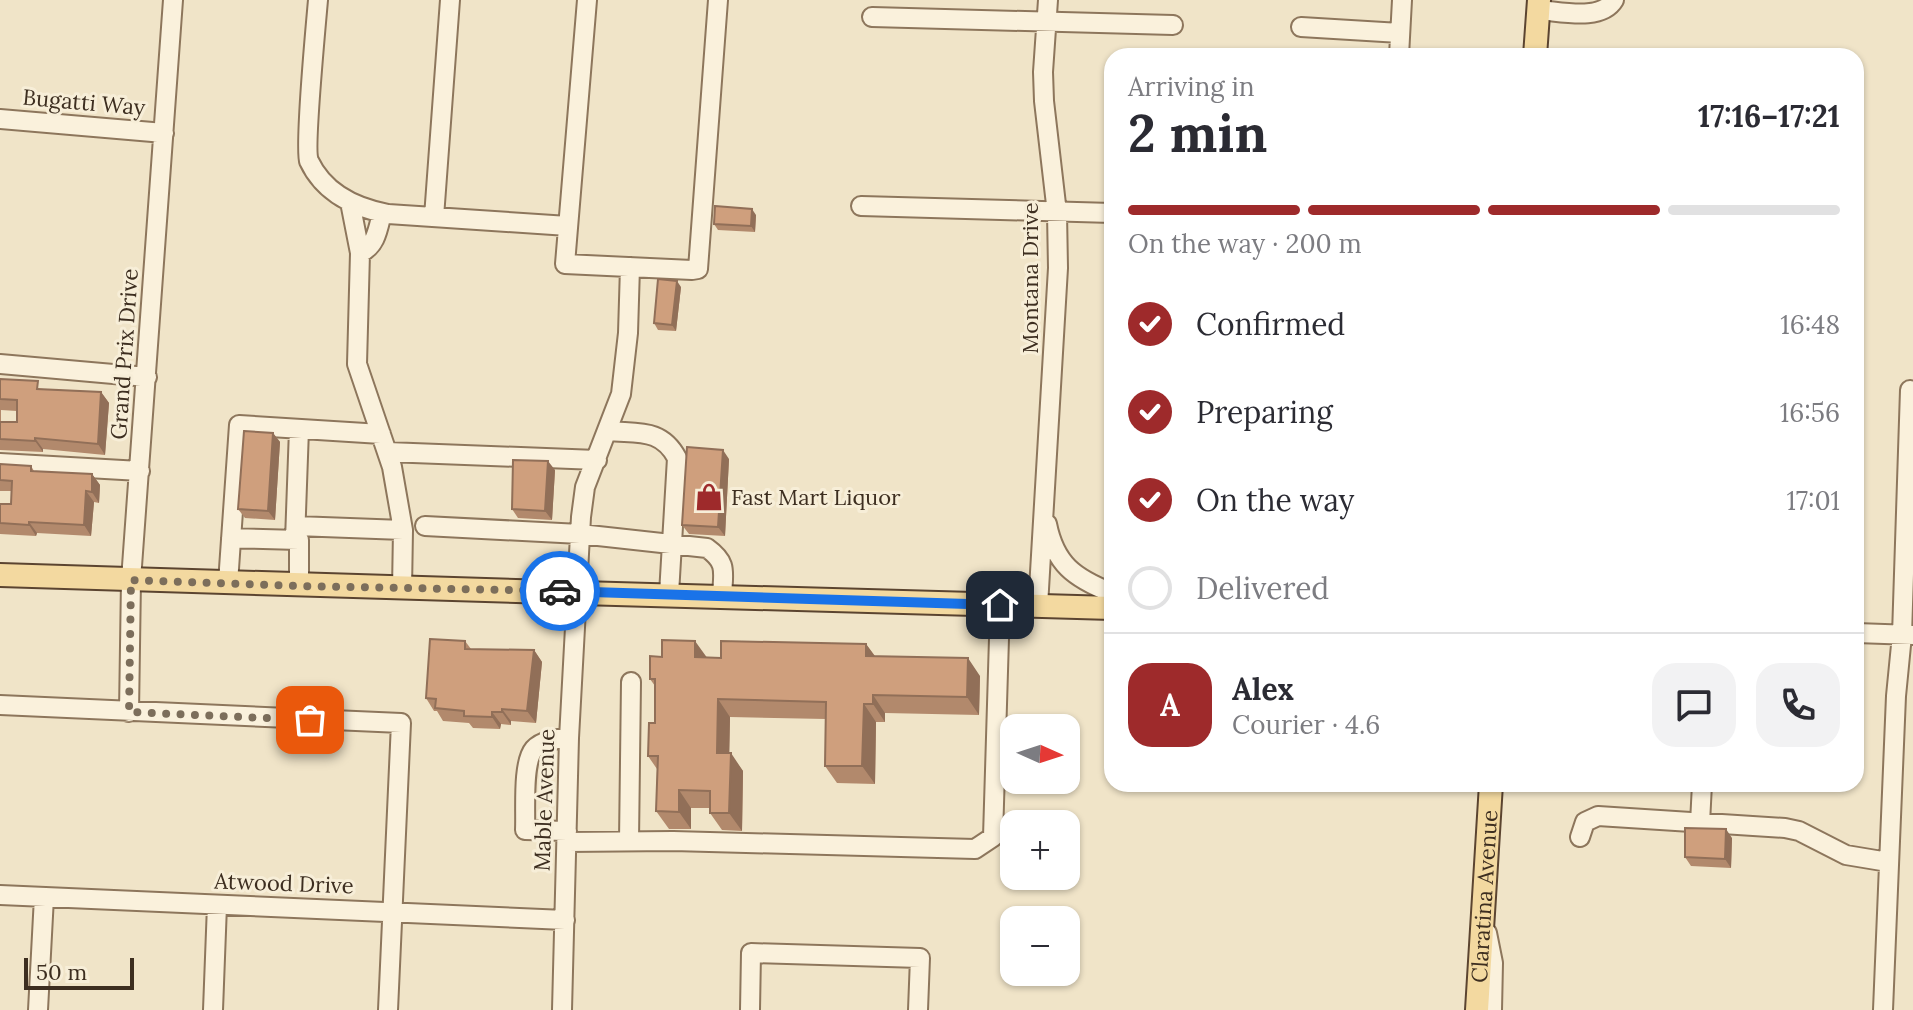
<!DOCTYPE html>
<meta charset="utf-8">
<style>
:root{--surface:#fff;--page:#f2f2f3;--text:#2b2b33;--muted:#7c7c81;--line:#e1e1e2;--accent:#9e2a2b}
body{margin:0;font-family:Lora,serif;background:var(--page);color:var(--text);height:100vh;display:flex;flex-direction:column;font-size:30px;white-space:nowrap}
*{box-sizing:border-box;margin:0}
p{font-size:26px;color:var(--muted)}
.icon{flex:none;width:44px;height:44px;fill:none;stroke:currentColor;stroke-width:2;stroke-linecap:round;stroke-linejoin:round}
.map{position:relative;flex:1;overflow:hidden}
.sheet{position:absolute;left:1104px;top:48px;width:760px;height:744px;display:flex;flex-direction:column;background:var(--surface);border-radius:24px;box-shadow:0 2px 6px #0004}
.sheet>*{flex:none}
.needle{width:52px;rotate:93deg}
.buttons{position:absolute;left:1000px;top:714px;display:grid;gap:16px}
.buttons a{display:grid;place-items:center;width:80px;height:80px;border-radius:16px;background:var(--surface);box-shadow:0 2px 6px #0004;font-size:40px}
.scale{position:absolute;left:24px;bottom:20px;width:110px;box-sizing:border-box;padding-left:8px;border:4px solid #3d2e20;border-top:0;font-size:22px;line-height:28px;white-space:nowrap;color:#3d2e20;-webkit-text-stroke:6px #f7eed8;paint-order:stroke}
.pin{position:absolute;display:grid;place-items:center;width:68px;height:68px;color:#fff;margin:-34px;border-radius:16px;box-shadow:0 4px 12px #0006}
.courier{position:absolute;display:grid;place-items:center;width:80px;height:80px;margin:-40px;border:6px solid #1a73e8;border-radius:50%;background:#fff;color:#222;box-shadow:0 2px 10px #0007}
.summary em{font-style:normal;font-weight:700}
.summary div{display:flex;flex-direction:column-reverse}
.summary{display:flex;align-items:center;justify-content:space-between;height:136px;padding:0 24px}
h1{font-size:52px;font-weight:700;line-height:60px}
.bar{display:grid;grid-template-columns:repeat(4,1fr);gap:12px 8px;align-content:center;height:96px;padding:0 24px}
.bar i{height:10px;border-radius:6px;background:var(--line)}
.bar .current{background:var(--accent)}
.bar p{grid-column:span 4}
.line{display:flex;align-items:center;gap:20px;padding:0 24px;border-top:2px solid var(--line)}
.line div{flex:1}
.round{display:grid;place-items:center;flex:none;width:84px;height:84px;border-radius:24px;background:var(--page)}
ol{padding:0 24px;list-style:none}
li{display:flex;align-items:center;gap:24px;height:88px}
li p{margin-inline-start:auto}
li .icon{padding:8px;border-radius:50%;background:var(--accent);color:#fff;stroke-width:4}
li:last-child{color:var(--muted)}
li i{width:44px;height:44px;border:4px solid var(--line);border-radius:50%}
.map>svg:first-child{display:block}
</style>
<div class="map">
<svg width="1913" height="1010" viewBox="0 0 1913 1010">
<rect width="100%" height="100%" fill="#f0e4c8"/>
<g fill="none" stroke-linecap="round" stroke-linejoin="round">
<defs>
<path id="minor" d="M318 0C316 23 304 149 309 161 324 193 356 208 388 214L568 226
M587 0 565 264 692 270 698 269 718 0
M1538 10C1559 11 1601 22 1614 0
M872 17 1173 25
M1301 27 1400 33
M1399 56 1402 0
M0 119 164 133
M350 202 360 253 357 364 392 467 403 530 402 589
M861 206 1112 213
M434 217 450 0
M360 253C376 246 378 229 382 213
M0 364 147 377
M608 431C638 434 661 428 677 458L669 594
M387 452 597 460
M0 463 140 471
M1047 524C1055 564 1074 578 1112 593
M296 526 403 530
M425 526 580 534 707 548C728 563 723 572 722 596
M231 538 299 540V586
M295 540 299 429
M228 583 239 425 381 434
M1038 606 1058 268 1057 213 1044 101 1043 72 1048 0
M1856 633 1913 635
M0 705 401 723 388 1010
M129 712 131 580 173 0
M1700 823 1702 784
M567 831 525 830C526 811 522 763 534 749 542 740 557 739 569 738
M1580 837 1585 822 1598 816 1785 828 1799 831 1846 855 1888 862
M629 841 631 682
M567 842 673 841 975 849 993 837 1000 605
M0 895 565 920
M1487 933 1493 963 1492 1010
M38 1010 44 897
M213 1010 217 905
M562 1010 569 738 581 517 585 487 621 394 628 333 630 267
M750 1010 751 953 920 958 918 1010
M1883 1010 1896 696 1902 635 1910 390"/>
<g id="major">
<path d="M1535 56 1539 0"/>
<path d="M0 575C371 587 741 598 1112 608"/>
<path id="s1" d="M1477 1010 1491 784"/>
</g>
</defs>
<!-- minor casing -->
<use href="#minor" stroke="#8d765c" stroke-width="22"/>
<!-- major casing -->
<use href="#major" stroke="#5b4430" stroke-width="26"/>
<!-- minor -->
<use href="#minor" stroke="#faf1dc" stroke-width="18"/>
<!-- major -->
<use href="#major" stroke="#f3d9a0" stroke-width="22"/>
</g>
<!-- wall -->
<path fill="#b2896c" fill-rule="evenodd" d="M756 215 755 232 718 230 714 224Z
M681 287 676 331 658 330 654 323Z
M0 379 43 389 101 392 109 403 105 455 43 449V452L0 450ZM1 410 17 411V422H1Z
M273 433 280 442 275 520 245 518 238 509Z
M729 459 725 536 689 534 682 525Z
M0 464 31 466 34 471 92 474 100 485 99 503 94 502 91 536 37 533 36 536 0 534V504H11V491H0Z
M555 470 552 520 518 518 512 509Z
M465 641 471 649 534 650 542 662 536 723 511 721V725L501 724 500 729 473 728 469 723 443 721 437 711H434L426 698Z
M866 644 875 656 980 676 979 715 885 713V722H876L875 784 837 783 825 766 826 719 730 717 729 753 743 771 742 831 722 830 710 813V808H691V829H669L656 811 657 769 648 756 655 723V686L650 679 707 658H721Z
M1732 838 1731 868 1691 866 1685 857Z"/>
<!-- shaded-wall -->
<path fill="#916f58" d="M752 209 756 215 755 232 751 226Z
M677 281 681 287 676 331 672 325Z
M101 392 109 403 105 455 98 444Z
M273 433 280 442 275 520 268 511Z
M35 438 43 449V452L35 441Z
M723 450 729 459 725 536 718 527Z
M548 461 555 470 552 520 545 511Z
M92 474 100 485 99 503 92 492Z
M86 491 94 502 91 536 84 525Z
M29 522 37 533 36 536 29 525Z
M695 641 708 659 695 657Z
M866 644 879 662 866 656Z
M534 650 542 662 536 723 527 711Z
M968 658 980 676 979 715 967 697Z
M873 695 885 713V722L873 704Z
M718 699 730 717 729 771 717 753Z
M864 704 876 722 875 784 862 766Z
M502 709 511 721V725L502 712Z
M492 712 501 724 500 729 492 717Z
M731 753 743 771 742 831 729 813Z
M679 790 691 808V829L679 812Z
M1726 829 1732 838 1731 868 1725 859Z"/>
<!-- building -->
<path fill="#cf9f7d" stroke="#916f58" stroke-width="2" d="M715 206 752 209 751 226 714 224Z
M658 279 677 281 672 325 654 323Z
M0 379 38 381 37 389 101 392 98 444 35 438V441L0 439V422H17V400L0 399Z
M244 431 273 433 268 511 238 509Z
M687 447 723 450 718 527 682 525Z
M513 460 548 461 545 511 512 509Z
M0 464 31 466V471L92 474V492L86 491 84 525 29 522V525L0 523V504H11L12 481 0 480Z
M430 639 465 641V649L534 650 527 711 502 709V712H492V717L464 716V711L435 708 436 699 426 698Z
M662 640 695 641V657L721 658V641L866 644V656L968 658 967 697 873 695V704H864L862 766H825L826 702 718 699 717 753H731L729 813H710V791L679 790V812L656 811 658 756H648L649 723H655V679H650V656L662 657Z
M1685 828 1726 829 1725 859 1685 857Z"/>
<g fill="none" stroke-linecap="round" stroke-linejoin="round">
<!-- done -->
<path stroke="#7c6e5b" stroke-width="8" stroke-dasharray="0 14.4" d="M310 720 129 712 131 580 299 586 560 591"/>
<!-- route -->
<path stroke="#1a73e8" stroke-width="10" d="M560 591 1000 605"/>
</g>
<!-- icons -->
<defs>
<symbol id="shop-bare" viewBox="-9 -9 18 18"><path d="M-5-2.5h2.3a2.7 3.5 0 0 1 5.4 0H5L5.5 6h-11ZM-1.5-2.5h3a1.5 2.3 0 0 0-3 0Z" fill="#9e2a2b" stroke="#f7eed8" stroke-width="2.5" paint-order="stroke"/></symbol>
</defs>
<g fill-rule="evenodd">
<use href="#shop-bare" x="689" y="477" width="40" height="40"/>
</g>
<g text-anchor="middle" stroke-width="6" stroke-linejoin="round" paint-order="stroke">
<!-- street labels -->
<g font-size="22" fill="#3d2e20" stroke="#f7eed8">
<text transform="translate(84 102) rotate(5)" y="8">Bugatti Way</text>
<text transform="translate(1030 278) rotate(-90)" y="8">Montana Drive</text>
<text transform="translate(124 354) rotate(-86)" y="8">Grand Prix Drive</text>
<text transform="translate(544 800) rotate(-88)" y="8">Mable Avenue</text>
<text transform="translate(284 883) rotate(2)" y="8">Atwood Drive</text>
<text dy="8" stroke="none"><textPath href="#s1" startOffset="114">Claratina Avenue</textPath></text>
</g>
<!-- poi labels -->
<g font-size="22" fill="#3d2e20" stroke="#f7eed8" text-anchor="start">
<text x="731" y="505">Fast Mart Liquor</text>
</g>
</g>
</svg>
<div class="buttons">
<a><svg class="needle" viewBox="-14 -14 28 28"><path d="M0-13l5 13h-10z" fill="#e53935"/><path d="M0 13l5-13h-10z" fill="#7c7c81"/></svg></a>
<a>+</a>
<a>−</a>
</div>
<div class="scale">50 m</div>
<div class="pin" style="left:310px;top:720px;background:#ea580c"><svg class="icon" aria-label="bag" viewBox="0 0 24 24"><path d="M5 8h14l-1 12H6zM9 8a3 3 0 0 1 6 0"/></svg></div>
<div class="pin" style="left:1000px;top:605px;background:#1f2937"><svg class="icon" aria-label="home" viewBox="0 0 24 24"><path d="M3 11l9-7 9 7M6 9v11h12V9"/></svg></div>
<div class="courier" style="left:560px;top:591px"><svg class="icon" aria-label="car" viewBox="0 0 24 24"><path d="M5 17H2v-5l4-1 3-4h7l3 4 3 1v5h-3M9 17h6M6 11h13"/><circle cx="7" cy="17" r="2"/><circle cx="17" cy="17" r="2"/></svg></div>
<section class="sheet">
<div class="summary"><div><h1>2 min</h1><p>Arriving in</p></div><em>17:16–17:21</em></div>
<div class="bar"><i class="current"></i><i class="current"></i><i class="current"></i><i></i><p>On the way · 200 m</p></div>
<ol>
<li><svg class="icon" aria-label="check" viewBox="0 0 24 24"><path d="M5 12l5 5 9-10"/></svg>Confirmed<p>16:48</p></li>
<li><svg class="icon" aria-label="check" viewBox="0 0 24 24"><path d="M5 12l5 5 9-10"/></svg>Preparing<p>16:56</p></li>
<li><svg class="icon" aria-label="check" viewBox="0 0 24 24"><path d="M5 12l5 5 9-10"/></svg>On the way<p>17:01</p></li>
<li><i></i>Delivered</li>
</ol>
<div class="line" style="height:144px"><b class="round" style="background:var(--accent);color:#fff">A</b><div><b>Alex</b><p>Courier · 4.6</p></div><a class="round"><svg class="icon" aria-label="chat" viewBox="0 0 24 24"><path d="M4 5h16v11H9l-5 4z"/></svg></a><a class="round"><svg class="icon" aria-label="phone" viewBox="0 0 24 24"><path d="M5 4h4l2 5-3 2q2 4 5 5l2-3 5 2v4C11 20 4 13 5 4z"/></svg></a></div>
</section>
</div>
